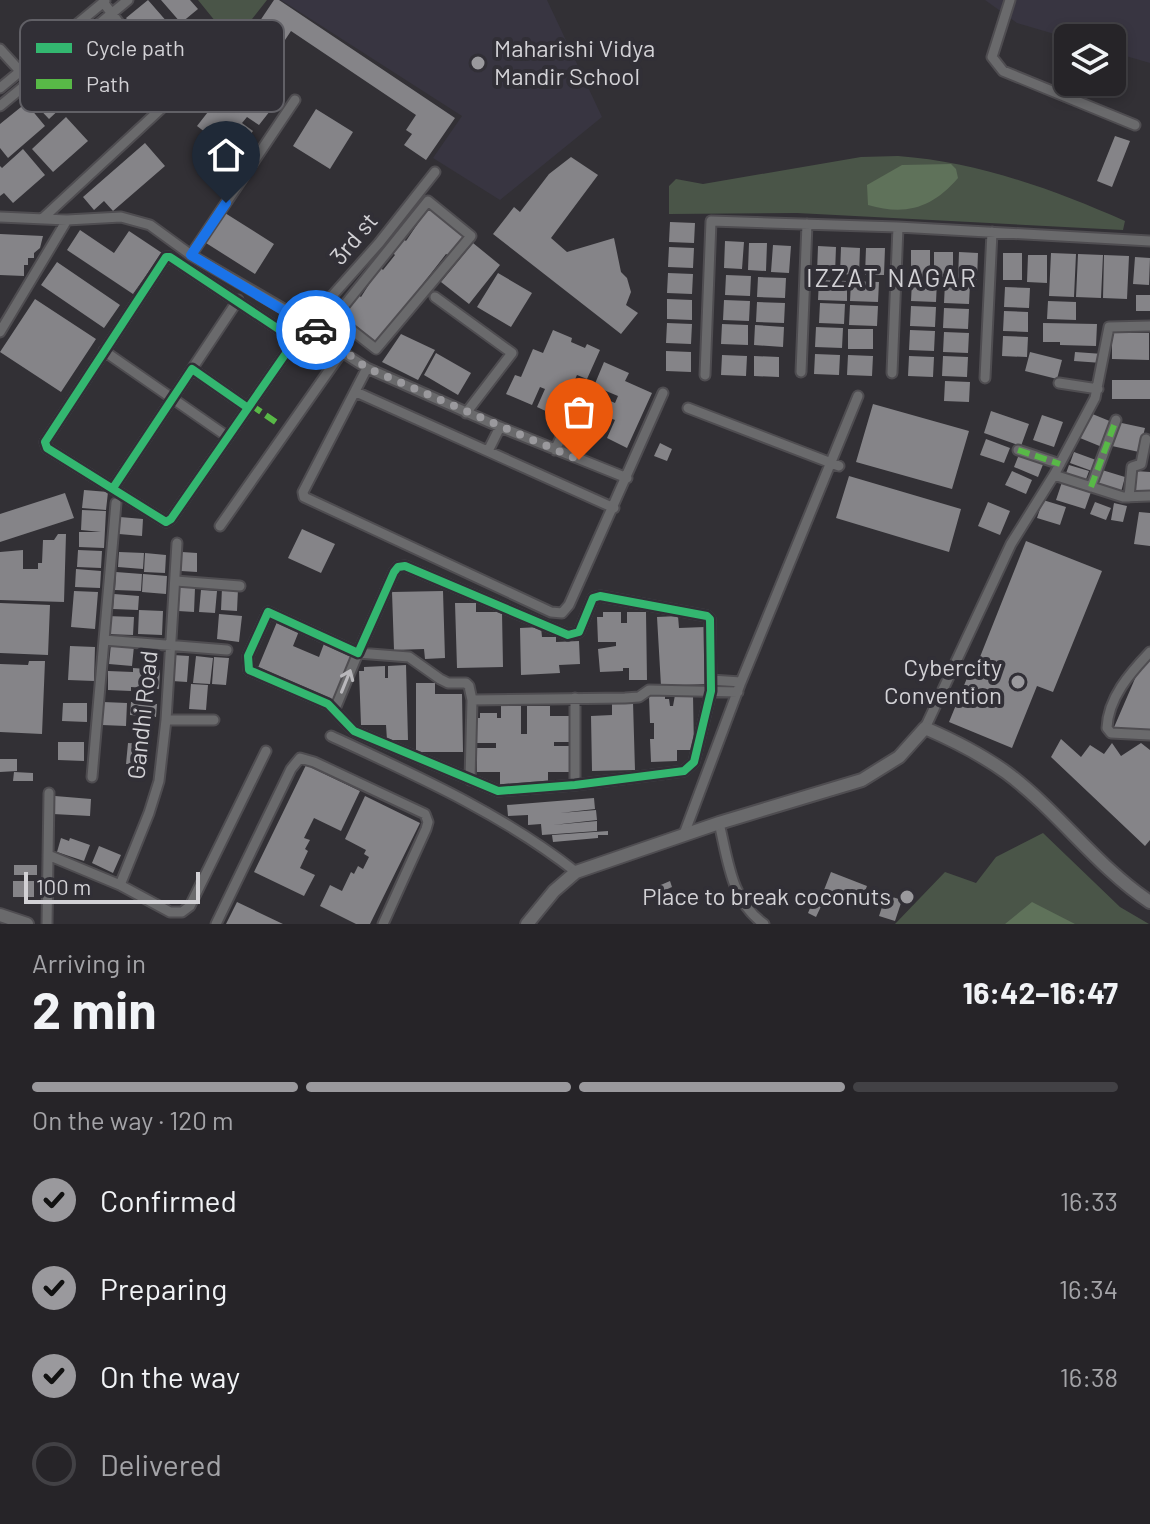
<!DOCTYPE html>
<meta charset="utf-8">
<style>
:root{--surface:#262428;--page:#2e2c30;--text:#f1f3f6;--muted:#a4a4a8;--line:#424145;--accent:#9a999d}
body{margin:0;font-family:Barlow,sans-serif;background:var(--page);color:var(--text);height:100vh;display:flex;flex-direction:column;font-size:30px;white-space:nowrap}
*{box-sizing:border-box;margin:0}
p{font-size:26px;color:var(--muted)}
.icon{flex:none;width:44px;height:44px;fill:none;stroke:currentColor;stroke-width:2;stroke-linecap:round;stroke-linejoin:round}
.map{position:relative;height:924px;overflow:hidden}
.side{display:flex;flex-direction:column;background:var(--surface);flex:1}
.side>*{flex:none}
.fabs{position:absolute;left:1054px;top:24px;display:grid;gap:16px}
.fabs a{display:grid;place-items:center;width:72px;height:72px;border-radius:12px;background:var(--surface);box-shadow:0 4px 12px #0003,0 0 0 2px var(--line);font-size:40px}
.scale{position:absolute;left:24px;bottom:20px;width:176px;box-sizing:border-box;padding-left:8px;border:4px solid #d2d1d5;border-top:0;font-size:22px;line-height:28px;white-space:nowrap;color:#d2d1d5;-webkit-text-stroke:6px #312f36;paint-order:stroke}
.pin{position:absolute;display:grid;place-items:center;width:68px;height:68px;color:#fff;margin:-82px -34px;border-radius:50% 50% 50% 0;rotate:-45deg;box-shadow:0 0 8px #0007}
.pin .icon{rotate:45deg}
.courier{position:absolute;display:grid;place-items:center;width:80px;height:80px;margin:-40px;border:6px solid #1a73e8;border-radius:50%;background:#fff;color:#222;box-shadow:0 2px 10px #0007}
.overview em{font-style:normal;font-weight:700}
.overview div{display:flex;flex-direction:column-reverse}
.overview{display:flex;align-items:center;justify-content:space-between;height:136px;padding:0 32px}
h1{font-size:52px;font-weight:700;line-height:60px}
.bar{display:grid;grid-template-columns:repeat(4,1fr);gap:12px 8px;align-content:center;height:96px;padding:0 32px}
.bar i{height:10px;border-radius:6px;background:var(--line)}
.bar .current{background:var(--accent)}
.bar p{grid-column:span 4}
ol{padding:0 32px;list-style:none}
li{display:flex;align-items:center;gap:24px;height:88px}
li p{margin-inline-start:auto}
li .icon{padding:8px;border-radius:50%;background:var(--accent);color:#111;stroke-width:4}
li:last-child{color:var(--muted)}
li i{width:44px;height:44px;border:4px solid var(--line);border-radius:50%}
.map>svg:first-child{display:block}
</style>
<div class="map">
<svg width="1150" height="924" viewBox="0 0 1150 924">
<rect width="100%" height="100%" fill="#323035"/>
<!-- built -->
<path fill="#383541" d="M281 0H547L602 117 500 200 433 158 462 116Z
M985 0H1150V63L1112 52V38H1068L1017 23Z"/>
<!-- green -->
<path fill="#4a5548" d="M198 0H267L233 43Z
M898 156C978 162 1052 189 1125 221L1123 230 797 213 669 214V186L676 179 703 184 861 157Z
M1043 833 1120 907 1149 924H895L945 872 976 883 996 857Z"/>
<!-- water -->
<path fill="#5f725a" d="M951 164 956 169 958 178C932 208 906 216 868 205L867 185 902 165Z
M1032 902 1075 924H1005Z"/>
<!-- building -->
<path fill="#858488" d="M148 0 175 31 153 50 126 18Z
M161 0H190L198 9 181 23Z
M274 0H279L455 118 426 160 404 145 412 134 406 130 416 115 291 31 281 46 276 43 268 54 247 40Z
M243 67 281 97 259 125 247 117 242 123 253 131 235 155 197 126Z
M46 88 63 106 49 119 32 101Z
M26 103 45 126 8 158 0 148V124Z
M316 109 353 132 330 169 293 146Z
M66 117 88 141 53 172 32 149Z
M1115 136 1130 141 1112 187 1097 181Z
M145 143 165 166 113 211 104 201 94 210 83 197Z
M23 149 45 175 13 203 4 193 0 196V166L2 168Z
M571 157 598 175 551 238 567 252 614 238 621 272 627 278 631 292 626 305 638 313 621 334 493 234 514 207 520 212 549 174Z
M431 204 466 233 448 255 446 254 377 343 342 314 358 295 361 297 380 267 383 270 395 255 392 252 403 239 406 241Z
M225 213 274 244 255 274 206 243Z
M670 222 695 223 694 243 669 242Z
M80 230 114 253 129 231 162 253 133 294 67 250Z
M0 234 43 236 40 248 34 253V258H28V265H24V276L0 275Z
M725 241 744 242 742 269 724 268Z
M473 243 500 265 469 304 441 282Z
M749 243H767L766 271 748 270Z
M773 245 791 246 789 273 771 272Z
M818 246 836 247 835 274 817 273Z
M669 247 694 248 693 268 668 267Z
M841 247 860 248 859 275 840 274Z
M866 248H885L884 275H865Z
M911 250H930V278L911 277Z
M934 252H953V280H934Z
M959 252 978 253 977 280H958Z
M1003 253H1022V280H1003Z
M1051 253 1076 254 1074 297 1049 296Z
M1078 254 1103 255 1101 298 1076 297Z
M1028 255H1047V283L1027 282Z
M1104 255 1129 256 1127 299 1103 298Z
M1135 257 1150 258 1149 285 1133 284Z
M57 262 120 305 104 328 41 285Z
M498 273 532 293 511 327 477 307Z
M668 273 693 274 692 294 667 293Z
M726 275 751 276 750 296 725 295Z
M758 277 786 278 785 298 757 297Z
M819 280 847 281V301L818 300Z
M851 281 879 282 878 302 850 301Z
M912 281H937L936 302 911 301Z
M945 283 970 284 969 304 944 303Z
M1005 287 1030 288 1029 308 1004 307Z
M1136 295H1150V311H1136Z
M35 299 96 339 61 392 0 352Z
M667 299 692 300V320L667 319Z
M724 300 750 301 749 321 723 320Z
M1048 301 1076 302V320L1047 319Z
M757 302 785 303 784 323 756 322Z
M820 303 845 304 844 324 819 323Z
M850 305 878 306 877 326 849 325Z
M911 306 936 307 935 327 910 326Z
M944 308 969 309 968 329 943 328Z
M1004 311 1028 312V332L1003 331Z
M667 323 692 324 691 344 666 343Z
M1043 323 1097 324 1096 346 1060 345V342H1043Z
M722 324 748 325V345L721 344Z
M755 325 784 327 783 347 754 345Z
M816 327 843 328 842 348 815 347Z
M848 329H873V349H848Z
M553 330 572 338 571 342 585 348 587 344 600 350 587 379 577 375 569 393 605 408 608 400 615 403 618 396 594 386 604 362 629 373 625 381 652 393 627 448 607 438 615 420 610 418 602 436 576 425 585 406 571 400 563 419 537 407 545 389 540 387 532 405 506 394 515 375 521 377 533 349 543 353Z
M910 330 935 331 934 351 909 350Z
M944 332 969 333 968 353 943 352Z
M1112 333H1149V360L1112 359Z
M401 334 435 350 418 380 382 362Z
M1003 336 1028 337 1027 357 1002 356Z
M666 351 691 352V372L666 371Z
M1030 352 1062 360 1057 379 1025 371Z
M1075 352 1103 354 1102 363 1074 361Z
M436 353 471 373 458 395 424 375Z
M815 354 840 355 839 375 814 374Z
M722 355 747 356 746 376 721 375Z
M848 355 873 356 872 376 847 375Z
M754 356 779 357V377L754 376Z
M909 356 934 357 933 377 908 376Z
M943 356 968 357 967 377 942 376Z
M1112 380H1150V399H1112Z
M945 381 970 382 969 402 944 401Z
M873 404 969 431 952 489 856 462Z
M991 411 1029 424 1021 446 984 433Z
M1090 413 1112 422 1102 447 1080 438Z
M1042 415 1063 422 1054 447 1033 440Z
M1117 422 1145 428 1139 452 1112 446Z
M986 439 1010 448 1004 463 980 455Z
M660 443 672 449 667 461 654 456Z
M1020 452 1044 462 1038 477 1014 467Z
M1074 452 1096 460 1092 471 1070 463Z
M1069 465 1089 471 1085 482 1065 476Z
M1102 470 1125 477 1121 492 1098 486Z
M1012 471 1032 480 1026 494 1005 485Z
M1135 471 1150 472V494L1134 493Z
M849 476 961 509 949 552 836 518Z
M1062 482 1091 492 1085 509 1056 500Z
M84 490 108 492 106 510 82 508Z
M65 493 74 518 0 542V514Z
M1043 500 1066 507 1060 525 1037 518Z
M988 502 1010 511 1000 535 978 526Z
M1095 502 1111 508 1106 520 1090 514Z
M1114 503 1127 506 1123 522 1111 520Z
M82 510 106 511 104 548 79 547V532H101L81 530Z
M1139 512 1150 513V546L1134 544Z
M120 517 143 519 142 536 119 534Z
M302 529 335 544 321 573 288 558Z
M58 534H66L64 602 0 600V552L23 550V569H38V563H42L43 540H54Z
M1026 541 1102 571 1053 692 1037 686 1012 748 949 722 974 661 978 662Z
M78 550 102 551 101 568 77 567Z
M119 552 144 553 143 569 118 567Z
M182 552 197 553V572L181 571Z
M145 553 166 555 165 573 144 572Z
M76 569 101 571 100 588 75 587Z
M116 572 142 574 141 591 115 590Z
M143 574 167 576 166 594 142 592Z
M179 587 195 588 194 612 178 611Z
M222 588 238 589 237 611 221 610Z
M201 590 217 591 215 613 199 612Z
M74 591 98 592 95 629 71 627Z
M443 591 445 658 425 659 424 649 394 650 392 592Z
M114 594 139 596 138 610 113 609Z
M0 603 50 605 48 655 0 653Z
M455 603H476V612H502L503 667 457 668Z
M139 610 163 611 162 635 138 634Z
M603 612H621V623H627V612H646L647 680H629V668H623V671L600 672 598 649 616 646V642H598L597 617H603Z
M219 614 242 616 239 642 217 639Z
M107 616 134 617 133 635 106 634Z
M678 616 679 628 705 627 708 684 661 686 657 617Z
M277 622 299 631 293 646 319 657 325 641 354 653 333 702 257 670Z
M541 627 542 637H556V642L579 641 580 664 559 665 560 673 521 675 520 628Z
M111 644 134 646 132 666 109 664Z
M70 646 95 647 94 681 68 680Z
M173 655 189 656 187 682 172 681Z
M196 656 213 658 210 684 193 683Z
M214 657 229 658 226 685 212 684Z
M1143 660H1150V732H1112Z
M29 661H45L42 734 0 732V664L28 665Z
M406 665 408 740H387L386 725H361L359 671H364V667L385 666V678H388V666Z
M133 668 160 670 159 689 131 687V691L108 690V671L133 672Z
M416 683H435V694H462L463 752H416Z
M191 684 208 685 206 710 189 709Z
M675 695H693L694 750H677V761L651 762 650 739H654V723H650L649 696H665V699H669L670 706H673Z
M103 702 127 703 126 726 102 725Z
M131 702 157 704 156 717 130 715Z
M633 702 635 770 592 771 591 716 612 715V703Z
M63 703H87V722L62 721Z
M501 706H521V734H527V706H550V716H572V742H554V746H572V772H548V785H500V772H477V748H496V743H477V718H480V713H497V718H501Z
M1061 739 1081 757 1090 745 1104 754 1112 743 1121 756 1141 743 1150 750V840L1145 846 1051 757Z
M58 742H84V761L58 760Z
M128 743 148 744 146 766 126 764Z
M0 759H17V771L0 772Z
M306 765 360 791 341 831 314 818 304 838 310 840 305 849 308 851 300 868 315 875 304 896 254 872Z
M14 772 33 773V781H13Z
M55 796 91 799 90 816 53 814Z
M365 796 420 823 370 924H356L320 906 330 885 342 891 351 872 354 874 358 866 363 869 369 857 364 854 366 850 345 839Z
M594 798 595 809 560 813 596 810 597 820 553 825 597 821V831L542 835 541 824 528 825V815L508 816 507 805Z
M608 831V835H598V838L553 842 552 835Z
M61 838 69 841 70 838 90 845 84 861 57 852Z
M99 846 121 855 113 873 92 863Z
M14 865H37V875H14Z
M831 872 867 886 860 904 824 890Z
M13 881H34V897H13Z
M670 881 672 887 645 899 642 893Z
M816 894 825 898 816 917 808 913Z
M886 895 902 900 895 921 879 916Z
M237 902 283 924H226Z"/>
<g fill="none" stroke-linecap="round" stroke-linejoin="round">
<defs>
<path id="minor" d="M1010 0 992 57 1003 71 1135 125
M0 49 20 71
M0 88 105 1
M0 106 128 0
M428 201 471 236 376 349 335 317Z
M0 217 67 220 121 217 150 225 191 255 308 323 342 352 367 368 500 427 627 478
M42 219 165 105 170 97 167 86 103 2
M191 255 295 100
M435 297 512 353 466 413
M308 323 379 243 435 172
M0 332 67 220
M104 351 228 437
M367 368 303 492 304 497 551 612 562 613 569 605 663 393
M192 369 238 300
M801 372 807 224
M892 373 898 227
M705 375 711 221 898 227 1150 241
M985 378 992 232
M1059 383 1098 389
M356 392 614 508
M688 408 839 466
M555 450 572 414
M1018 450 1060 464
M488 451 500 427
M1054 475 1123 497 1150 496
M1091 487 1116 420
M113 488 192 369 248 408 291 346 289 336 170 257H166L45 442 47 448 166 522 171 519 248 408
M1129 497 1132 467 1141 464 1146 439
M220 526 342 352
M405 566 568 635 579 632 593 598 600 596 707 616 710 619 711 691 694 762 684 771 575 785 498 791 354 731 328 704 249 670 248 656 268 612 358 653 394 572 398 567Z
M176 581 240 586
M104 640 227 650
M1150 652C1130 673 1108 698 1107 728L1111 733 1150 735
M711 680 741 682
M575 698V785
M335 709 358 653 409 657 440 679 448 683H466L469 686 472 700 625 698 639 697 649 690 738 692
M166 720H214
M925 728 1011 544 1054 475 1095 398 1109 327 1150 326
M331 736C417 776 501 813 576 872
M92 777 116 503
M470 780 472 700
M719 823C728 860 731 901 764 924
M684 834 741 682 858 396
M48 855 120 885 170 912H182L190 906 266 751
M120 885 149 813 159 781 166 720 177 543
M47 924 49 793
M216 924 291 769 300 758 314 762 425 814 428 822 426 829 383 924"/>
<path id="tertiary" d="M0 915 27 924
M527 924 554 891 576 872 719 823 862 780 899 757 925 728C955 741 981 754 1007 773 1059 812 1096 866 1150 902"/>
</defs>
<!-- minor casing -->
<use href="#minor" stroke="#4f4d51" stroke-width="13"/>
<!-- tertiary casing -->
<use href="#tertiary" stroke="#4f4d51" stroke-width="16"/>
<!-- minor -->
<use href="#minor" stroke="#6a6a6c" stroke-width="9"/>
<!-- tertiary -->
<use href="#tertiary" stroke="#6a6a6c" stroke-width="12"/>
<!-- quiet -->
<path stroke="#58b947" stroke-width="6" stroke-dasharray="12 6" stroke-linecap="butt" d="M251 405 277 423
M1018 450 1060 464
M1091 487 1116 420"/>
<defs>
<path id="cycleway" d="M113 488 192 369 248 408 291 346 289 336 170 257H166L45 442 47 448 166 522 171 519 248 408
M405 566 568 635 579 632 593 598 600 596 707 616 710 619 711 691 694 762 684 771 575 785 498 791 354 731 328 704 249 670 248 656 268 612 358 653 394 572 398 567Z"/>
</defs>
<!-- cycleway casing -->
<use href="#cycleway" stroke="#312f36" stroke-width="13"/>
<!-- cycleway -->
<use href="#cycleway" stroke="#33b770" stroke-width="8"/>
</g>
<!-- one-way arrows -->
<defs><path id="oneway-shaft" d="M-6 0H5M1.5-3L5.5 0L1.5 3" fill="none" stroke-width="1.6" stroke-linecap="round" stroke-linejoin="round" transform="scale(2)"/></defs>
<use stroke="#b8b7bb" href="#oneway-shaft" transform="translate(346 681) rotate(-68)"/>
<g fill="none" stroke-linecap="round" stroke-linejoin="round">
<!-- done -->
<path stroke="#9a999d" stroke-width="8" stroke-dasharray="0 14.4" d="M316 330 367 368 579 460"/>
<!-- route -->
<path stroke="#1a73e8" stroke-width="10" d="M226 203 191 255 316 330"/>
</g>
<!-- markers -->
<g fill="#9a999d" stroke="#312f36" stroke-width="3">
<circle cx="478" cy="63" r="8"/>
<circle cx="1018" cy="682" r="8"/>
<circle cx="907" cy="897" r="8"/>
</g>
<g text-anchor="middle" stroke-width="8" stroke-linejoin="round" paint-order="stroke">
<!-- poi labels -->
<g font-size="24" fill="#d2d1d5" stroke="#312f36" text-anchor="end">
<text x="494" y="57" text-anchor="start">Maharishi Vidya<tspan x="494" dy="28">Mandir School</tspan></text>
<text x="1002" y="676">Cybercity<tspan x="1002" dy="28">Convention</tspan></text>
<text x="891" y="905">Place to break coconuts</text>
</g>
<!-- street labels -->
<g font-size="24" fill="#d2d1d5" stroke="#312f36">
<text transform="translate(354 239) rotate(-50)" y="8">3rd st</text>
<text transform="translate(143 715) rotate(-84)" y="8">Gandhi Road</text>
</g>
<!-- neighbourhood labels -->
<g font-size="26" letter-spacing="2" fill="#d2d1d5" stroke="#312f36">
<text x="892" y="287">IZZAT NAGAR</text>
</g>
</g>
<!-- legend -->
<rect x="20" y="20" width="264" height="92" rx="12" fill="#312f36" stroke="#616066" stroke-width="2"/>
<rect x="36" y="43" width="36" height="10" fill="#33b770"/>
<rect x="36" y="79" width="36" height="10" fill="#58b947"/>
<g font-size="22" fill="#d2d1d5">
<text x="86" y="56">Cycle path</text>
<text x="86" y="92">Path</text>
</g>
</svg>
<div class="fabs">
<a><svg class="icon" aria-label="layers" viewBox="0 0 24 24"><path d="M12 4l9 5-9 5-9-5zM3 14l9 5 9-5"/></svg></a>
</div>
<div class="scale">100 m</div>
<div class="pin" style="left:579px;top:460px;background:#ea580c"><svg class="icon" aria-label="bag" viewBox="0 0 24 24"><path d="M5 8h14l-1 12H6zM9 8a3 3 0 0 1 6 0"/></svg></div>
<div class="pin" style="left:226px;top:203px;background:#1f2937"><svg class="icon" aria-label="home" viewBox="0 0 24 24"><path d="M3 11l9-7 9 7M6 9v11h12V9"/></svg></div>
<div class="courier" style="left:316px;top:330px"><svg class="icon" aria-label="car" viewBox="0 0 24 24"><path d="M5 17H2v-5l4-1 3-4h7l3 4 3 1v5h-3M9 17h6M6 11h13"/><circle cx="7" cy="17" r="2"/><circle cx="17" cy="17" r="2"/></svg></div>
</div>
<section class="side">
<div class="overview"><div><h1>2 min</h1><p>Arriving in</p></div><em>16:42–16:47</em></div>
<div class="bar"><i class="current"></i><i class="current"></i><i class="current"></i><i></i><p>On the way · 120 m</p></div>
<ol>
<li><svg class="icon" aria-label="check" viewBox="0 0 24 24"><path d="M5 12l5 5 9-10"/></svg>Confirmed<p>16:33</p></li>
<li><svg class="icon" aria-label="check" viewBox="0 0 24 24"><path d="M5 12l5 5 9-10"/></svg>Preparing<p>16:34</p></li>
<li><svg class="icon" aria-label="check" viewBox="0 0 24 24"><path d="M5 12l5 5 9-10"/></svg>On the way<p>16:38</p></li>
<li><i></i>Delivered</li>
</ol>
</section>
